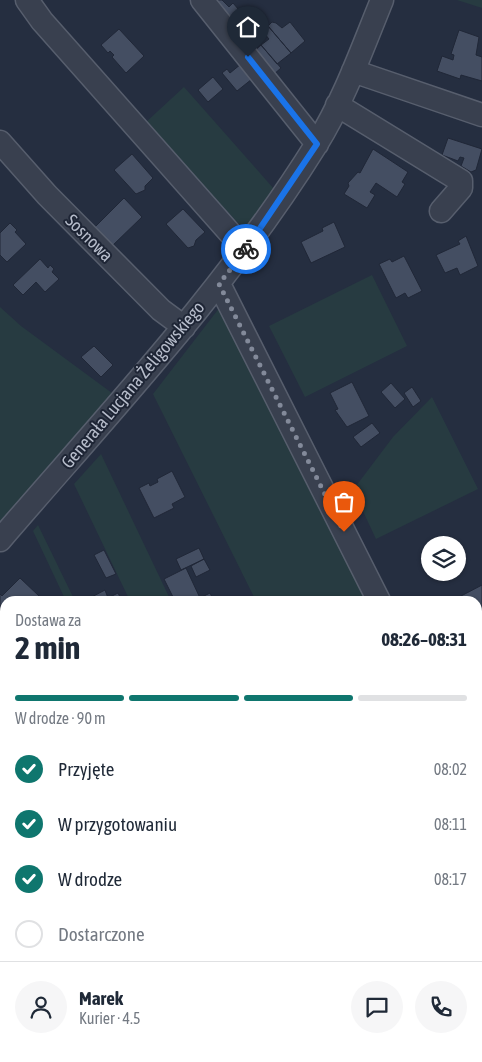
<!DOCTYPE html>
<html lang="pl">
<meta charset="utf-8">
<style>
:root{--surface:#fff;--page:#f6f6f7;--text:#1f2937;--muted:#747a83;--line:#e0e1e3;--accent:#0f766e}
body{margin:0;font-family:"Asap Condensed",sans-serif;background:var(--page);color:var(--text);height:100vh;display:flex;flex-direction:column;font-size:19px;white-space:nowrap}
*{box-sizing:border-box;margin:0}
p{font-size:16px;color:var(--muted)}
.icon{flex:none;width:28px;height:28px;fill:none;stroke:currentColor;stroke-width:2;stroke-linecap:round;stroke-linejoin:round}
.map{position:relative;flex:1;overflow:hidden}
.side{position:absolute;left:0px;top:596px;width:482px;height:466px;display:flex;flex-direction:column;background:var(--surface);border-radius:15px 15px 0 0;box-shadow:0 1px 4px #0004}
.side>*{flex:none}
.fabs{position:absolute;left:421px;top:536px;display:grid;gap:10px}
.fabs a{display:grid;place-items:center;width:45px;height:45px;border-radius:50%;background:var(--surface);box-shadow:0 1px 4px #0004;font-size:25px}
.pin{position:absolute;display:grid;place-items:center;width:42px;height:42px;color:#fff;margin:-51px -21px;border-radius:50% 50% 50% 0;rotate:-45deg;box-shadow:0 0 5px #0007}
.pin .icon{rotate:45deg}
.courier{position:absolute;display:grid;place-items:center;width:50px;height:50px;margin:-25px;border:4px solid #1a73e8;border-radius:50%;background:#fff;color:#222;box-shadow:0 1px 6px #0007}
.head em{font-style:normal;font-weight:700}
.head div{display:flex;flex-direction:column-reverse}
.head{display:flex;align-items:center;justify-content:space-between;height:85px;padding:0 15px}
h1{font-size:32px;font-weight:700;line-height:38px}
.bar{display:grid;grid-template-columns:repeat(4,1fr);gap:8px 5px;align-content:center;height:60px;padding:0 15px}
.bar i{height:6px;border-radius:4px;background:var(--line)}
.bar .on{background:var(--accent)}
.bar p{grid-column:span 4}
.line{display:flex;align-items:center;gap:12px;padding:0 15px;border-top:1px solid var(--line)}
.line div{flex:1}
.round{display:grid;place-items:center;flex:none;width:52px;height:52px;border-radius:26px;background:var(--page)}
ol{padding:0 15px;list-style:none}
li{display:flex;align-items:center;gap:15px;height:55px}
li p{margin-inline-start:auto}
li .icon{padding:5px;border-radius:50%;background:var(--accent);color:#fff;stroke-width:4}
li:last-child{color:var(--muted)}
li i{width:28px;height:28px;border:2px solid var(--line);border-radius:50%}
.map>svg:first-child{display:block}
</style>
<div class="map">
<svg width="482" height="1062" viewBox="0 0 482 1062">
<rect width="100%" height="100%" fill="#252e40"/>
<!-- green -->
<path fill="#273b41" d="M457 0H482V8Z
M184 87 274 189 248 224H239L145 123Z
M372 275 407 346 305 397 269 326Z
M0 307 21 326 116 396 0 530Z
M220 307 370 601H256L153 394Z
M432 397 478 489 376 539 353 490 393 437Z
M101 454 171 601H130L74 484Z
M38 525 75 601H66L33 531Z
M0 644 5 649V1058H478V814L482 823V1062H0Z
M478 660 482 661V700H478Z"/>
<!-- building -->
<path fill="#444e62" stroke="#202737" d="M208 0H222L229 7 233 3 239 10 227 22Z
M272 22 276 23 282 28 290 22 305 41 291 53 268 26Z
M268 26 291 53 277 64 261 45 269 39 264 33Z
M119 29 144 56 126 73 112 57 114 55 110 51 108 53 101 45Z
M459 30 479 37 476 55 482 57V81L461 75 460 79 437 71 442 56 453 60 454 55 451 54Z
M261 45 281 68 273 75 253 52Z
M241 64 252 79 237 91 222 73 227 69 230 73Z
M213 77 223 89 208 102 198 90Z
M448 138 482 149 476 170 471 172 461 166 464 158 460 157 458 161 442 155Z
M373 149 408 172 402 182 405 184 397 197 376 183 370 192 375 195 367 208 344 194 349 186 348 183 358 172 360 173Z
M132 154 153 178 145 186V190L136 194 114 170Z
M124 198 142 217 112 246 94 228Z
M183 209 205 232 196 240 194 246 188 248 166 224Z
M334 222 345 247 311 263 301 242 323 231 322 228Z
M10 223 17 230 15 232 26 244 7 262 0 255V233Z
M466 236 478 266 460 275 457 268 445 273 436 255 460 244 458 241Z
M404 256 422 291 408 298 405 293 396 298 379 264 390 259 392 262Z
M40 259 48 268 50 265 54 269 52 272 59 279 45 292 36 282 23 295 13 285Z
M94 346 113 365 101 377 81 357Z
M352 382 369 416 347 427 335 410 338 409 330 393Z
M391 383 405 399 395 408 381 392Z
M412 387 421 401 413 407 404 393Z
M372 423 380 433 361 447 353 437Z
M172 471 185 497 172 504 174 508 154 518 139 488 149 483 150 486 158 482 157 479Z
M199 548 204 559 181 570 176 559Z
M104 550 116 574 106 578 94 555Z
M204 559 210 570 196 577 191 566Z
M186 568 200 598 210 593 214 601H175L164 579Z
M20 578 39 596 35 601H5V615L0 610V594L2 596Z
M482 585V637L478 628V601H464L461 596Z
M105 590 108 598 118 593 122 601H87L86 600Z"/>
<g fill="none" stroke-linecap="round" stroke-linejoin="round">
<defs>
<path id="minor" d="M27 0 42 21 245 250
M202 0 317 144
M353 71 482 115
M337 105 461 181V188L441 211
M0 142 47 195 161 310 184 327
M219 284 379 601
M0 540C110 412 227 288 316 145 344 100 362 49 382 0
M478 797 482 806"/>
</defs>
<!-- minor casing -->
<use href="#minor" stroke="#575e6d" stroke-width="25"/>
<!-- minor -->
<use href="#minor" stroke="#39404f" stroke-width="22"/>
</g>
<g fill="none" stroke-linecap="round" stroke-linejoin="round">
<!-- done -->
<path stroke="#838a9a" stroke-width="5" stroke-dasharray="0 9" d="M246 249 219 284 344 532"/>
<!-- route -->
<path stroke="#1a73e8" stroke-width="6" d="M246 249 317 144 248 57"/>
</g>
<g text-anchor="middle" stroke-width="4" stroke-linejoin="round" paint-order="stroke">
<!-- street labels -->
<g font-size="18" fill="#b6bcca" stroke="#1e2535">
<text transform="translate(89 238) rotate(45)" y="6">Sosnowa</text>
<text transform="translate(133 385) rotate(-50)" y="6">Generała Lucjana Żeligowskiego</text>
</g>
</g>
</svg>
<div class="fabs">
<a><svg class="icon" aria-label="layers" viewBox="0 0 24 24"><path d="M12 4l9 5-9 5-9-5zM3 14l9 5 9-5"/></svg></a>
</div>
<div class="pin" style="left:344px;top:532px;background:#ea580c"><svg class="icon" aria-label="bag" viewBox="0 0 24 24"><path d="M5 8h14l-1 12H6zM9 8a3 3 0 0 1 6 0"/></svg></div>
<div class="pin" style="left:248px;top:57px;background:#1f2937"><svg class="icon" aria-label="home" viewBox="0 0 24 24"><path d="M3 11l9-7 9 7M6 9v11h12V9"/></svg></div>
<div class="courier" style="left:246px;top:249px"><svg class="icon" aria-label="bike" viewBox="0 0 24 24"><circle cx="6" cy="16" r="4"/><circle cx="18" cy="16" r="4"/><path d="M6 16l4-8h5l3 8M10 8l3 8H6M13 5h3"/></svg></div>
<section class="side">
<div class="head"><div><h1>2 min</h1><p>Dostawa za</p></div><em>08:26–08:31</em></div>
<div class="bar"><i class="on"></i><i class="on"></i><i class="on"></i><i></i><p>W drodze · 90 m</p></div>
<ol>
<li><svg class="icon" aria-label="check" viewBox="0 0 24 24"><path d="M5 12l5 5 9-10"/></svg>Przyjęte<p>08:02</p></li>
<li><svg class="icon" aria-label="check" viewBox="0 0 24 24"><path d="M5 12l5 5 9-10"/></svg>W przygotowaniu<p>08:11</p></li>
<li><svg class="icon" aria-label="check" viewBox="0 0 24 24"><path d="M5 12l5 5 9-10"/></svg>W drodze<p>08:17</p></li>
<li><i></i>Dostarczone</li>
</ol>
<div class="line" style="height:90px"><a class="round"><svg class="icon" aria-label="person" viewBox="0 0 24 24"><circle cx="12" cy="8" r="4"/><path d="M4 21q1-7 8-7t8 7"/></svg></a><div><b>Marek</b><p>Kurier · 4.5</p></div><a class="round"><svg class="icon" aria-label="chat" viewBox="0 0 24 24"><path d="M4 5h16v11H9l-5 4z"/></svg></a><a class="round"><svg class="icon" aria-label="phone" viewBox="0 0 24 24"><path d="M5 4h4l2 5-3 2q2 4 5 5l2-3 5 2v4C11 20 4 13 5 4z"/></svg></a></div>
</section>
</div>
